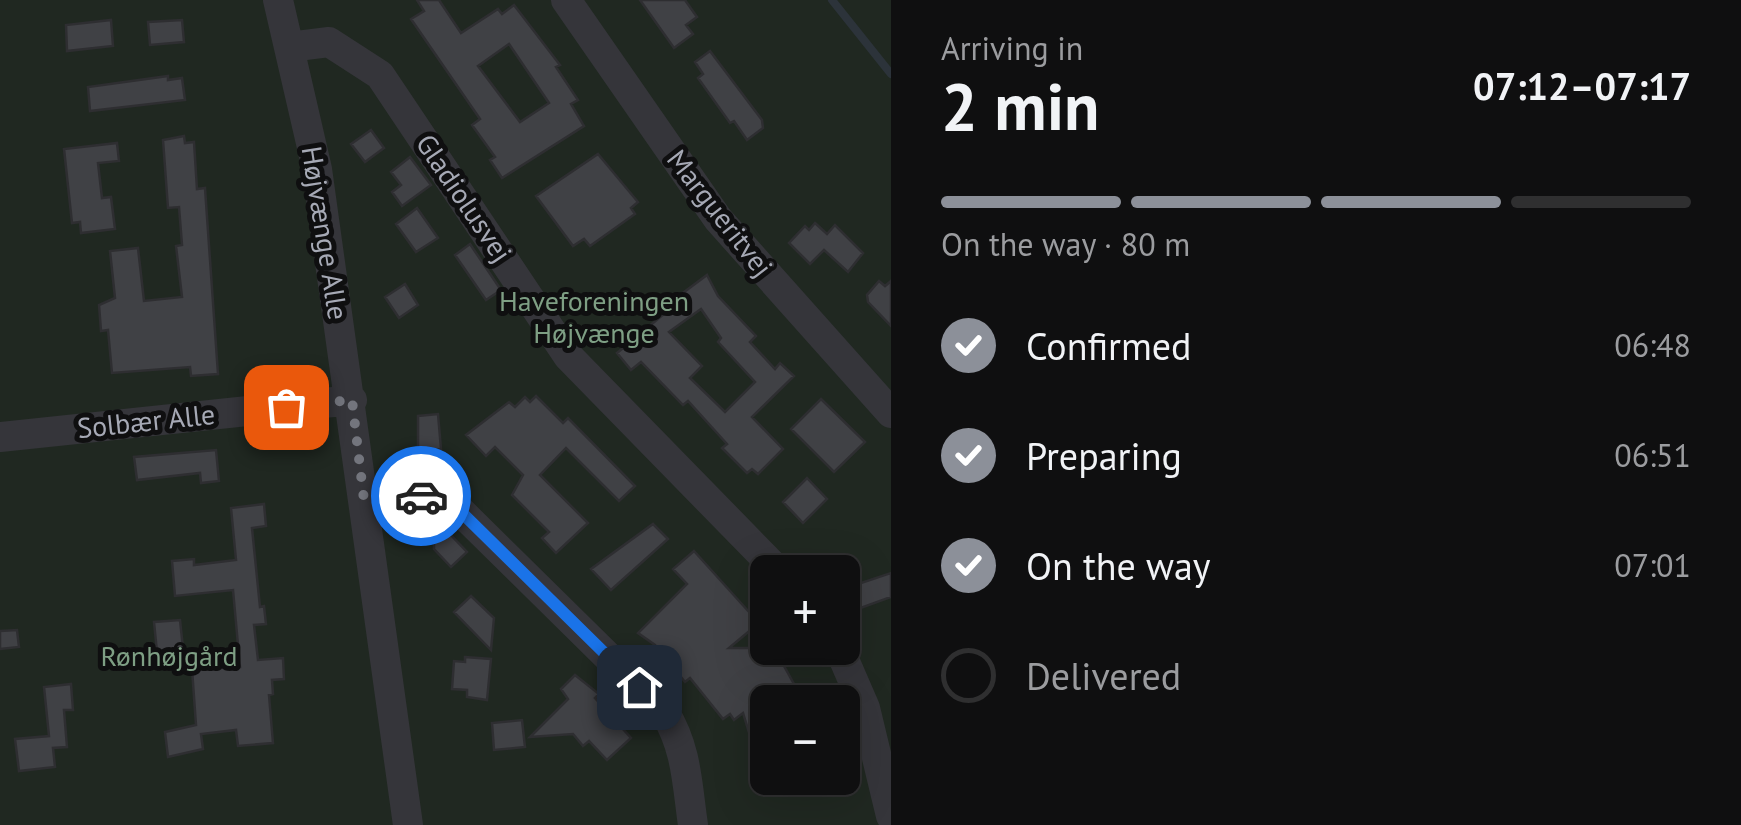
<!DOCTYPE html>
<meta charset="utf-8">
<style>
:root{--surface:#0f0f10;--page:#181819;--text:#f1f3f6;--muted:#9b9c9f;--line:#2f2f30;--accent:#8c9099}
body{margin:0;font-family:"PT Sans",sans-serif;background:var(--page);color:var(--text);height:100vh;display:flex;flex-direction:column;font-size:38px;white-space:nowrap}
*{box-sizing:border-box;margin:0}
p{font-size:32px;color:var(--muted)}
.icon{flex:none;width:55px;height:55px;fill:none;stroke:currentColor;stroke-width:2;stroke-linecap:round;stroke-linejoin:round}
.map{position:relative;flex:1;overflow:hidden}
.panel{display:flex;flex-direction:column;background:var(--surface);width:850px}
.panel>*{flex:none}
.tools{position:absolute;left:750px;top:555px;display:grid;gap:20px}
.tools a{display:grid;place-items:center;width:110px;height:110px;border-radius:15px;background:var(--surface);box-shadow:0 10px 40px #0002,0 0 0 2px var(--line);font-size:50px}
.pin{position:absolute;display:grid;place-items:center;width:85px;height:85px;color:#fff;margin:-42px;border-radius:20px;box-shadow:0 5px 15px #0006}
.courier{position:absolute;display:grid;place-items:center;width:100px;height:100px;margin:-50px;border:8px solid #1a73e8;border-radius:50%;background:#fff;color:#222;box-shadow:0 2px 12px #0007}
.head em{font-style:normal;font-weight:700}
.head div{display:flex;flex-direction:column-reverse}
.head{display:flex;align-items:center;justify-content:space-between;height:170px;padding:0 50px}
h1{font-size:65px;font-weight:700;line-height:75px}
.bar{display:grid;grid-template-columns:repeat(4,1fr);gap:15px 10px;align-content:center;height:120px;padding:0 50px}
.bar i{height:12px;border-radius:8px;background:var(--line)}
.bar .current{background:var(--accent)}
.bar p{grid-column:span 4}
ol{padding:0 50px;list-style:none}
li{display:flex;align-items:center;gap:30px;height:110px}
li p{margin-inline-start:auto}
li .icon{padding:10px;border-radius:50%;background:var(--accent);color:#fff;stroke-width:4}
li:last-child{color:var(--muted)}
li i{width:55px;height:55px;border:5px solid var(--line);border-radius:50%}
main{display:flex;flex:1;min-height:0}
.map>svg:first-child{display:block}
</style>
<main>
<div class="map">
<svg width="891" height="825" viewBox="0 0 891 825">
<rect width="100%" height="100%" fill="#141415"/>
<!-- green -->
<path fill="#202821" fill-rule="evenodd" d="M0 0H891V825H0ZM768 572H842V648H768ZM768 702H842V778H768Z"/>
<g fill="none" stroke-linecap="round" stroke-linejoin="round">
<!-- stream -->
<path stroke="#2c333a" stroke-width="8" d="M832 0 891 74"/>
</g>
<!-- building -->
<path fill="#404145" stroke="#2e2e31" stroke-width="2.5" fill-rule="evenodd" d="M417 0H439L461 33 498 9 502 14 514 5 560 65 556 67 578 100 571 104 584 126 502 178 490 160 495 157 472 125 480 119 411 19 424 11ZM509 44 549 103 520 122 478 66Z
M640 0H685L697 17 686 25 693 34 674 48Z
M111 20 113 46 67 51 66 25Z
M182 20 184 42 150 45 148 22Z
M710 51 762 120 763 128 747 140 734 121 730 123 698 78 703 74 695 62Z
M168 76V80L182 78 185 100 90 111 88 87Z
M371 130 384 148 365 162 351 144Z
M184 136 185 143 194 142 197 189 205 188 218 374 191 376 190 367 112 373 108 330 101 331 99 305 115 298 110 251 138 248 144 301 182 297 176 246 182 245 179 207 168 208 163 140Z
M117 143 119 161 98 163 102 198 111 197 115 229 81 233 80 222 72 223 64 149Z
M598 154 638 202 631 208 635 214 590 246 584 239 573 246 536 196Z
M410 157 431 185 402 206 392 192 401 185 391 172Z
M417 208 438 238 416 252 396 224Z
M815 223 827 234 835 225 863 253 848 272 824 250 810 264 789 243 805 226 809 230Z
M470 244 501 290 486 300 455 255Z
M707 275 718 296 756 336 750 342 775 369 780 363 794 376 752 417 783 449 758 474 752 469 747 473 722 448 727 444 688 401 683 405 641 362 631 370 617 353 671 308 668 304ZM701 309 721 338 718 342 755 382 725 412 690 378 702 366 669 332Z
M879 281 885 286 891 281V326L868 302 867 295Z
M405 284 418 305 399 318 385 297Z
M536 396 563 423 568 418 635 486 619 501 566 448 540 475 588 523 556 553 542 538 549 532 512 495 523 475 495 447 486 456 466 435 509 402 515 407 525 397 530 402Z
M821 399 865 442 834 472 791 429Z
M438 414 441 449 418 451V416Z
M216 450 219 481 201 483 200 473 137 480 134 457Z
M807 478 827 499 803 523 783 502Z
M264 504 266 526 252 528 260 607 264 606 266 624 254 625 258 660 283 658 284 679 272 680 273 694 269 695 273 743 238 746 236 730 201 734 203 749 168 757 165 732 196 725 192 669 240 667 233 590 175 596 172 561 194 559V565L236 560 231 508Z
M653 524 668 539 611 590 591 569Z
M446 530 467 552 451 567 434 549V542Z
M694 551 759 623 729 648H774L804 702H768V777L763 778 743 713 734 720 730 714 723 719 690 678 685 682 655 645 638 633 687 584 673 569Z
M891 573V597L858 609 849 587Z
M471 596 494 618 491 650 454 612Z
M180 620 183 648 157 652 154 622Z
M17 630 19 647 0 649V631Z
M465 657 491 659 487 700 467 697V690L452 689 454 661 465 662Z
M575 675 599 694 595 698 631 738 607 760 589 741 583 746 573 734 530 737 568 699 561 689Z
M71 684 73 710H64L67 747 53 748 55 767 19 771 15 739 49 736 44 687Z
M522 720 525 747 494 750 492 723Z"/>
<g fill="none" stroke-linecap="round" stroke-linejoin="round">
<!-- minor -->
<path stroke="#35353a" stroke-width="30" d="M278 0 317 169 408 825
M566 0 718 219 891 413
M289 47 329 42 380 75 568 356 779 572
M0 437 352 400
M364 500 424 496 454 505 665 713C687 749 687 784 693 825
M839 648 865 708 891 816"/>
</g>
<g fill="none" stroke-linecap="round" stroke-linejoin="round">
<!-- done -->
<path stroke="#73757d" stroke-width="10" stroke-dasharray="0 18" d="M286 407 352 400 364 500 421 496"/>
<!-- route -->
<path stroke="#1a73e8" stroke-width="12" d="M421 496 454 505 639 687"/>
</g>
<g text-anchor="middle" stroke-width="10" stroke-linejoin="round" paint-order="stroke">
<!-- street labels -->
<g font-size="28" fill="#a6a9b5" stroke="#0f0f10">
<text transform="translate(464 198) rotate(56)" y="10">Gladiolusvej</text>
<text transform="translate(720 213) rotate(52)" y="10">Margueritvej</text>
<text transform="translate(325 233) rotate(81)" y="10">Højvænge Alle</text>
<text transform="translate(146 421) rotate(-6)" y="10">Solbær Alle</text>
</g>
<!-- park labels -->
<g font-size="28" fill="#7e9f84" stroke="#0f0f10">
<text x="594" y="311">Haveforeningen<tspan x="594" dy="32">Højvænge</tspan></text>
<text x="169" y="666">Rønhøjgård</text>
</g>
</g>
</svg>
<div class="tools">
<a>+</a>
<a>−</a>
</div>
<div class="pin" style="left:286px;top:407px;background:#ea580c"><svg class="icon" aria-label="bag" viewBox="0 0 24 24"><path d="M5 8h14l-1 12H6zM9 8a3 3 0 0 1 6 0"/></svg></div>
<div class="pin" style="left:639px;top:687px;background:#1f2937"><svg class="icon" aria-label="home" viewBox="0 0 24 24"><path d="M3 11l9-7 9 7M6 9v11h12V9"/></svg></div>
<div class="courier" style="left:421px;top:496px"><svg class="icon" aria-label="car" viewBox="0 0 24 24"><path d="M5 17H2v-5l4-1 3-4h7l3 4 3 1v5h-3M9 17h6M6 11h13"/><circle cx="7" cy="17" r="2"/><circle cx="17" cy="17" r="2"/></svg></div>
</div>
<section class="panel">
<div class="head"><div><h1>2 min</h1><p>Arriving in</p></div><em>07:12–07:17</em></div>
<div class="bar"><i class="current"></i><i class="current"></i><i class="current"></i><i></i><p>On the way · 80 m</p></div>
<ol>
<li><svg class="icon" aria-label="check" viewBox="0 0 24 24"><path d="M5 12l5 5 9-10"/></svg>Confirmed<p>06:48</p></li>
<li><svg class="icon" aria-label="check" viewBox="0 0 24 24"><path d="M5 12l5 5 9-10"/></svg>Preparing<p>06:51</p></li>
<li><svg class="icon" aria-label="check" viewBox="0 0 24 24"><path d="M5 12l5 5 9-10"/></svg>On the way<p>07:01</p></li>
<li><i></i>Delivered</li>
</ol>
</section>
</main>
